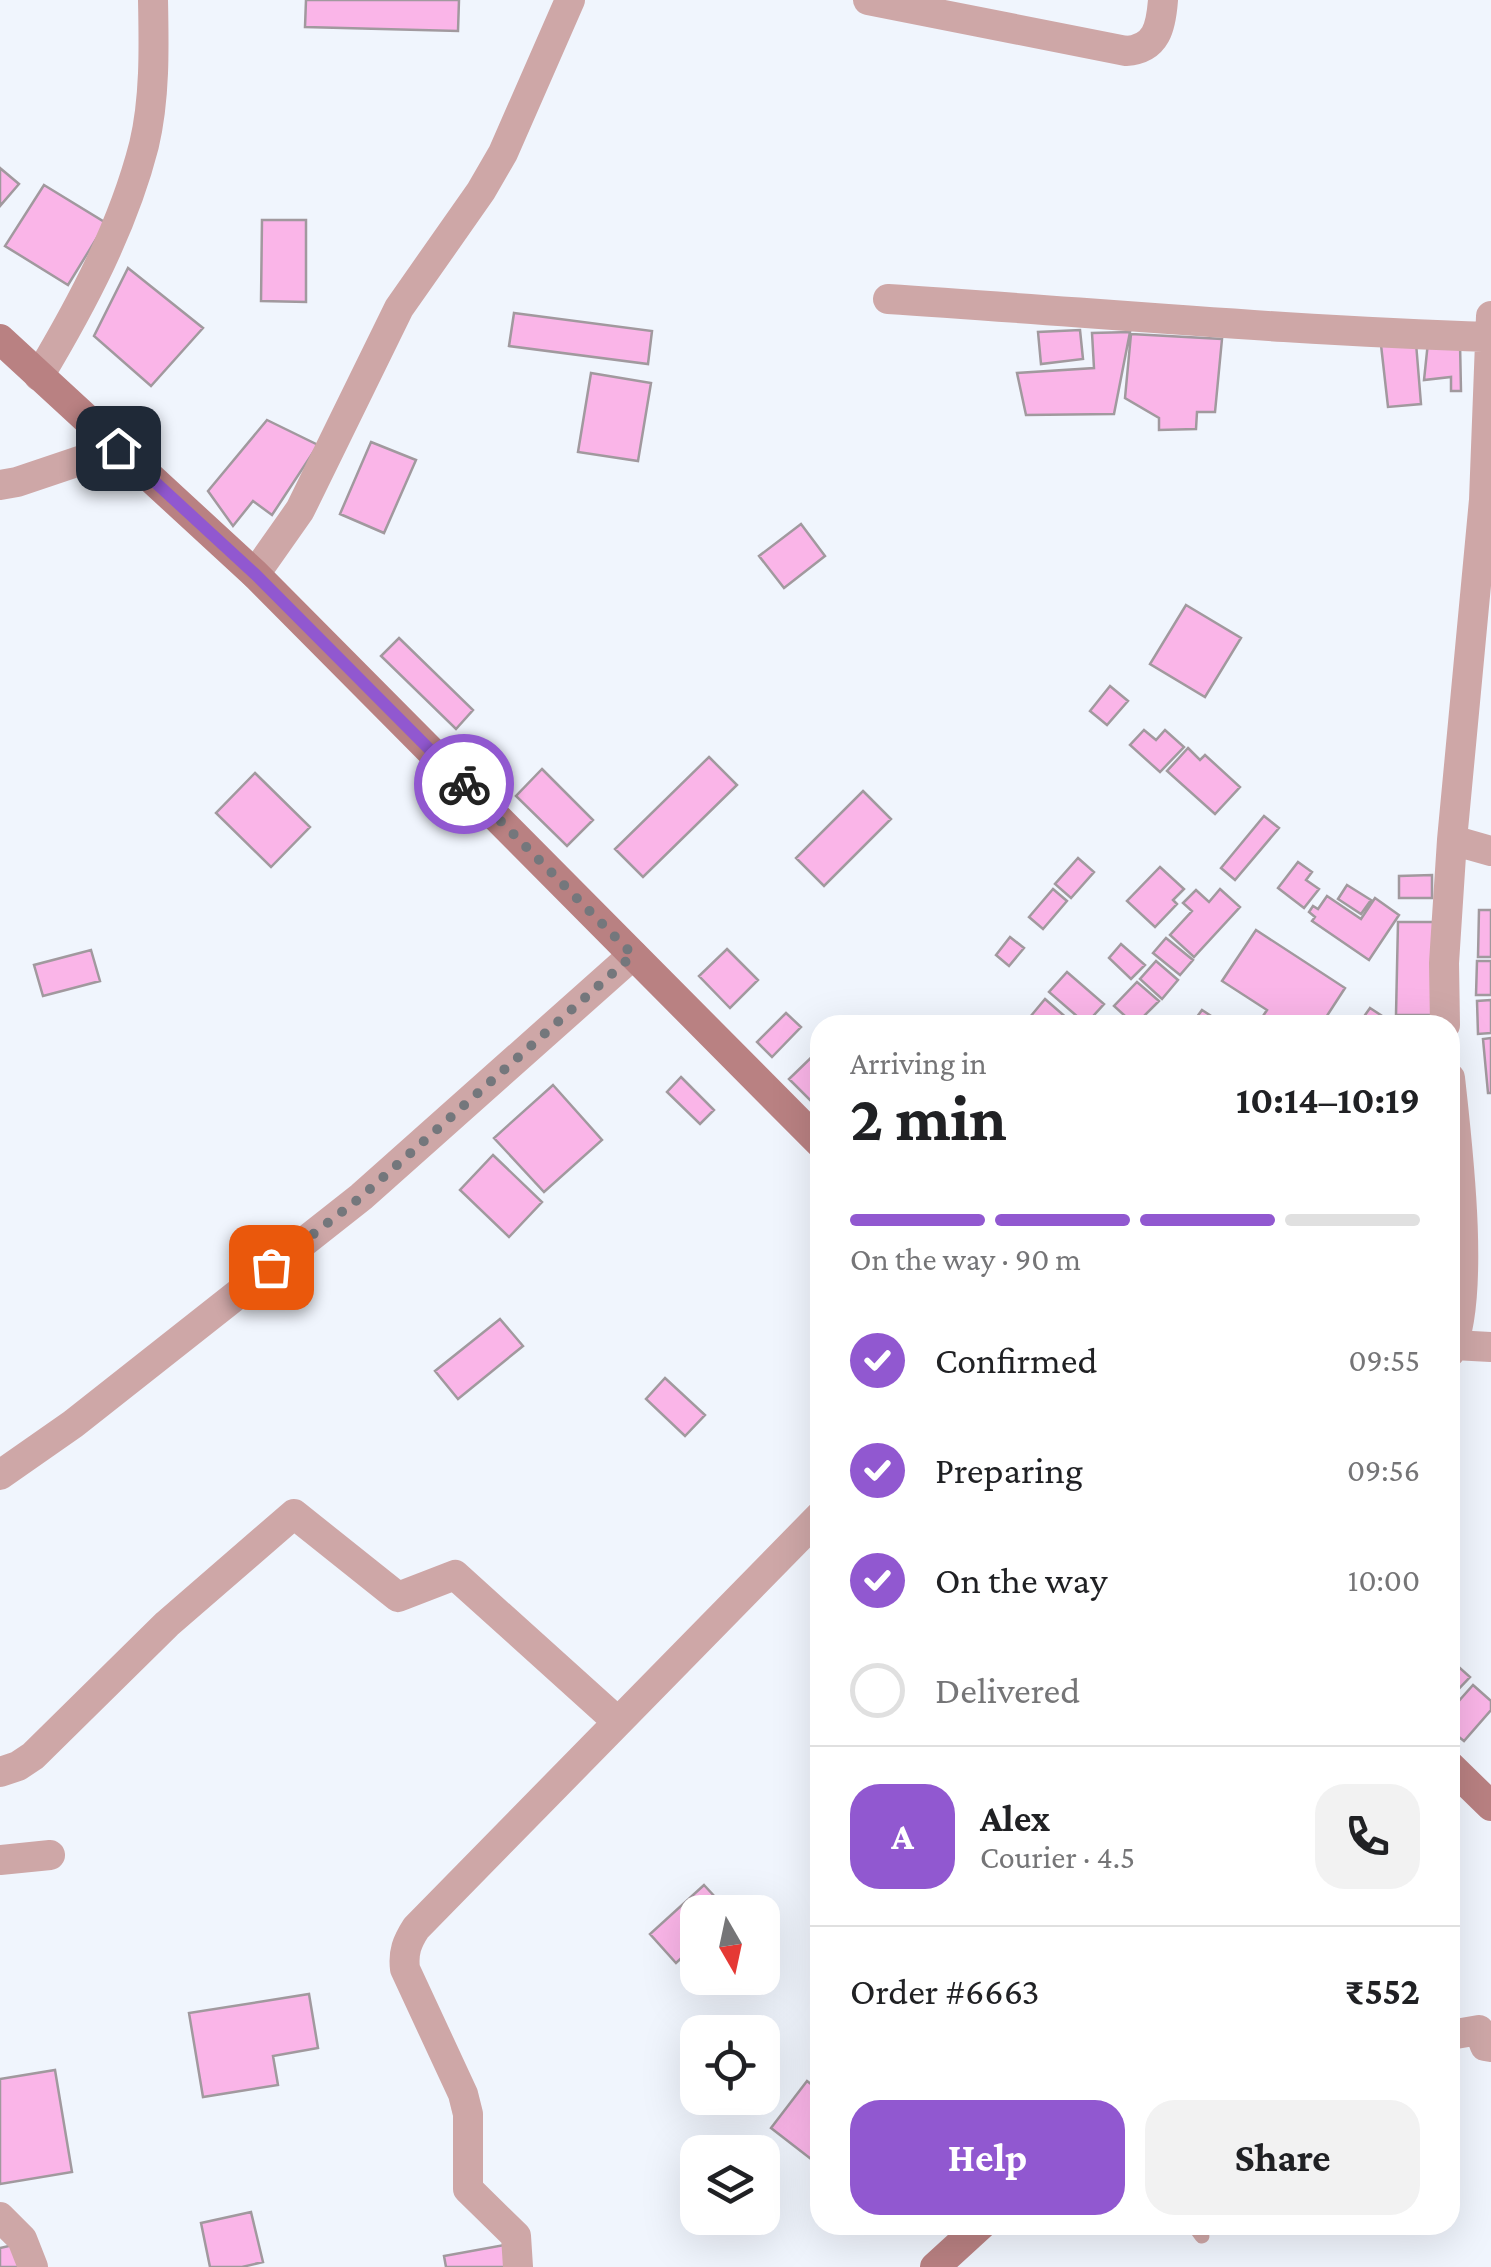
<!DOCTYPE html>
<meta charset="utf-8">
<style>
:root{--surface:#fff;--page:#f2f2f2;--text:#202124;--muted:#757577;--line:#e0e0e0;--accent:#9158d0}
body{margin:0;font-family:"Crimson Pro",serif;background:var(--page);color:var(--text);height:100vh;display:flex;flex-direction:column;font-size:38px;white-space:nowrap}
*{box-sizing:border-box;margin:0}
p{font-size:32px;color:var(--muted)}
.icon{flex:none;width:55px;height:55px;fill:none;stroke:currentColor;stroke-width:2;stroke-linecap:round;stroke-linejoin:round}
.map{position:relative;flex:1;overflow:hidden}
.panel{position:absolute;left:810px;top:1015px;width:650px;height:1220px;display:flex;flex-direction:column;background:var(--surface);border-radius:30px;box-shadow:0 10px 40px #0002}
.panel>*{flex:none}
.needle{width:65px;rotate:171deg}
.fabs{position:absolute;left:680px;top:1895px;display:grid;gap:20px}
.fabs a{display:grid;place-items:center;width:100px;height:100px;border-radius:20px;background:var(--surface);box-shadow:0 10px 40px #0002;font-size:50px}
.pin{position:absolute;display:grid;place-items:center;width:85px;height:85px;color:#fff;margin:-42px;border-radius:20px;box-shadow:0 5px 15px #0006}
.courier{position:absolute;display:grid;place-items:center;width:100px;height:100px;margin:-50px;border:8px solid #9158d0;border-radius:50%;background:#fff;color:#222;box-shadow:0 2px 12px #0007}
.headline em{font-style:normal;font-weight:700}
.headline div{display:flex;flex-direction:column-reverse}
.headline{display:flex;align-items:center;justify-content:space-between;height:170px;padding:0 40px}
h1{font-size:65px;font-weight:700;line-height:75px}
.bar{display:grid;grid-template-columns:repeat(4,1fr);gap:15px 10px;align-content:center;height:120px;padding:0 40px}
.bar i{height:12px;border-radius:8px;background:var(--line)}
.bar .on{background:var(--accent)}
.bar p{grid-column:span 4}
.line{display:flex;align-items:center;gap:25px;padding:0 40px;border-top:2px solid var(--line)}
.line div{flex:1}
.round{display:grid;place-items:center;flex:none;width:105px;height:105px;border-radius:30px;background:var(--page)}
ol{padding:0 40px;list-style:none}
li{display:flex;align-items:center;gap:30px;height:110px}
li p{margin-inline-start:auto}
li .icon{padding:10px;border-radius:50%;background:var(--accent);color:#fff;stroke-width:4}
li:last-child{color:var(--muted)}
li i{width:55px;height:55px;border:5px solid var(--line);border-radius:50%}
.button{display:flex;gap:20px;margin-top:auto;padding:20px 40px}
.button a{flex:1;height:115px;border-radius:30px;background:var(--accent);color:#fff;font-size:40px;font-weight:700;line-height:115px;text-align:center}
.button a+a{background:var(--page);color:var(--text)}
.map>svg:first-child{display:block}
</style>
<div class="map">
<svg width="1491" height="2267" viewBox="0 0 1491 2267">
<rect width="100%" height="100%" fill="#f0f5fd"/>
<!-- building -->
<path fill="#fab5e8" stroke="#a1999e" stroke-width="2.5" d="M306 0H459L458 31 305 27Z
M0 168 19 184 0 206Z
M44 185 106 223 68 285 5 246Z
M262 220H306V302L261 301Z
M128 268 203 328 151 386 94 336Z
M514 313 652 331 648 364 509 346Z
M1080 330 1083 359 1041 364 1038 332Z
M1130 332 1114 414 1026 415 1017 373 1094 368 1092 333Z
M1131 334 1222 339 1215 412H1197L1196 429 1159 430V418L1125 398Z
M1428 342 1460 343 1461 391H1451V377L1424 380Z
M1416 343 1421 404 1388 407 1381 345Z
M591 373 651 383 638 461 578 452Z
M267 420 318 445 272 515 253 501 233 526 208 491Z
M371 442 416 460 384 533 340 514Z
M801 524 825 556 784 588 759 556Z
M1186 605 1241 638 1205 697 1150 664Z
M399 638 473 710 456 729 381 656Z
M1110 686 1128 701 1107 725 1090 711Z
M1144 730 1156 740 1165 730 1184 747 1160 772 1130 745Z
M1188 748 1200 760 1205 755 1240 787 1215 814 1167 771Z
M709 757 737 785 643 877 615 849Z
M542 769 593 820 567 846 516 796Z
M255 773 310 827 271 867 216 813Z
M863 791 891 819 824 886 796 858Z
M1264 816 1279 828 1235 880 1221 868Z
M1078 858 1094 872 1071 898 1055 884Z
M1298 862 1312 872 1306 880 1319 889 1304 908 1278 888Z
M1160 867 1184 889 1173 900 1177 904 1155 927 1127 901Z
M1432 875V898H1399V876Z
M1347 885 1371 900 1361 914 1338 899Z
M1053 889 1067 901 1043 929 1029 917Z
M1220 889 1240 907 1194 957 1170 935 1192 911 1183 903 1196 890 1209 902Z
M1327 896 1361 919 1375 898 1399 915 1369 960 1312 921 1315 917 1309 912 1313 906 1318 909Z
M1479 910H1491V957H1478Z
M1398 922H1436L1434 1015H1396Z
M1256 930 1345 988 1321 1025H1257L1267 1010 1222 981Z
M1010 937 1024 948 1009 966 996 955Z
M1166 938 1193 960 1180 975 1153 953Z
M1121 944 1145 965 1131 979 1109 958Z
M727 949 758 980 730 1008 699 976Z
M91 950 100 981 43 996 34 965Z
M1156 961 1178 980 1162 999 1140 979Z
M1477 961H1491V995H1476Z
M1067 972 1104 1004 1086 1024 1049 992Z
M1137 982 1159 1001 1135 1025 1114 1006Z
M1045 999 1069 1020 1065 1025H1040L1030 1017Z
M1491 1000V1033L1478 1034 1477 1001Z
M1370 1008 1396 1025H1358Z
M1202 1010 1225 1025H1191Z
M786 1013 801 1027 772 1057 757 1042Z
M1491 1038V1093H1488L1483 1039Z
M820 1049V1110L789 1079Z
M681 1077 714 1110 700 1124 667 1092Z
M553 1085 602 1140 544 1192 494 1138Z
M493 1155 542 1202 509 1237 460 1190Z
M500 1319 523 1346 458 1399 435 1371Z
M665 1378 705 1415 685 1436 646 1399Z
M1452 1661 1470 1677 1450 1698V1663Z
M1473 1685 1491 1701V1710L1464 1741 1450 1730V1711Z
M704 1885 729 1912H698V1943L676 1963 650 1934Z
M309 1994 318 2048 273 2056 278 2085 203 2097 189 2013Z
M55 2070 72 2172 0 2184V2079Z
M807 2081 820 2091V2166L771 2128Z
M251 2212 263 2262 242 2267H210L201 2223Z
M22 2243 28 2267H0V2248Z
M510 2244 512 2267H446L444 2256Z"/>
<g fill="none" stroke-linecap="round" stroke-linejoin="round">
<!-- lane -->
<path stroke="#cea7a7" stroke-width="15" d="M1194 2225 1202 2236"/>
<!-- street -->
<path stroke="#cea7a7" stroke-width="30" d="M868 0 1126 51C1157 49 1161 26 1163 0
M888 299C1089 312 1289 331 1490 337
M39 376C82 304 123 227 144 145 155 99 154 48 153 0
M0 485 17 482 118 448
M255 574 300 510 399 308 481 191 503 153 570 0
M1452 840 1491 851
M1445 1025 1444 963 1452 840 1484 500 1491 316
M1450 1078C1457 1142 1476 1297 1450 1352
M1454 1345 1491 1347
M0 1475 73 1424 361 1197 633 955
M0 1772 18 1766 33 1756 167 1624 294 1514 398 1597 455 1575 618 1722
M0 1860 50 1855
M1450 2035 1479 2030 1485 2046 1491 2047
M0 2217 22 2239 33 2267
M518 2267 516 2236 468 2189V2114L463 2094 405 1969C403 1952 407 1942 416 1928L820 1516"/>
<!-- secondary -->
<path stroke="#b98182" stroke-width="30" d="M0 339 255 574 820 1143
M1450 1766 1491 1806
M935 2267 981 2225"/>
</g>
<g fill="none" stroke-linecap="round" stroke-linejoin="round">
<!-- done -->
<path stroke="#74777c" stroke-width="10" stroke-dasharray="0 18" d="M271 1267 361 1197 633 955 464 784"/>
<!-- route -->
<path stroke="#9158d0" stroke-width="12" d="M118 448 255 574 464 784"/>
</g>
</svg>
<div class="fabs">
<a><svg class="needle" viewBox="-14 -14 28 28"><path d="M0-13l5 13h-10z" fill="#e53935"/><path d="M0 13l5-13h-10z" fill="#757577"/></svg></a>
<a><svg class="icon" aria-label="locate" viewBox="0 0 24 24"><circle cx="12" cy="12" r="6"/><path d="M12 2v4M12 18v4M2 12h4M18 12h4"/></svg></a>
<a><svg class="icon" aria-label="layers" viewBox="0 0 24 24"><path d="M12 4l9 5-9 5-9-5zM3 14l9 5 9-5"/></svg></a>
</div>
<div class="pin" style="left:271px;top:1267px;background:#ea580c"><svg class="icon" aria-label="bag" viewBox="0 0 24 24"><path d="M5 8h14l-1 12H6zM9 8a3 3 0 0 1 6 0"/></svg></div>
<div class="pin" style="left:118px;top:448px;background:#1f2937"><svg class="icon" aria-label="home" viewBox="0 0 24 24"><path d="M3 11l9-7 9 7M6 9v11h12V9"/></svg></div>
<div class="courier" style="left:464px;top:784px"><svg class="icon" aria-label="bike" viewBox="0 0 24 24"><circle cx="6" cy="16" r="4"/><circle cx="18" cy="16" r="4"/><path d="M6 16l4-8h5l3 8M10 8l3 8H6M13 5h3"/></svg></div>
<section class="panel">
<div class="headline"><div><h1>2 min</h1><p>Arriving in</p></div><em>10:14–10:19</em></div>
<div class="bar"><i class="on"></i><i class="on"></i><i class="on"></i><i></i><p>On the way · 90 m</p></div>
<ol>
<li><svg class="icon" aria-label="check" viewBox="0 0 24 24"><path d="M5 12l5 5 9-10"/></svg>Confirmed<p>09:55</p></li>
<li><svg class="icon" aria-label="check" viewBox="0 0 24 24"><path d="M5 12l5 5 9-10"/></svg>Preparing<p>09:56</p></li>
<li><svg class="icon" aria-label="check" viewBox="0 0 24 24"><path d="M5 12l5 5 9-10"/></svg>On the way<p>10:00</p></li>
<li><i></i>Delivered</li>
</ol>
<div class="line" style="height:180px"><b class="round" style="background:var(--accent);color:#fff">A</b><div><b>Alex</b><p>Courier · 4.5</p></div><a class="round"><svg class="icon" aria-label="phone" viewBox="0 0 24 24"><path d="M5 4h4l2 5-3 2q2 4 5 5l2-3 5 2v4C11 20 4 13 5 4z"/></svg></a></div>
<div class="line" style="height:130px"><div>Order #6663</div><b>₹552</b></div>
<div class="button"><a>Help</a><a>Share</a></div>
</section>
</div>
